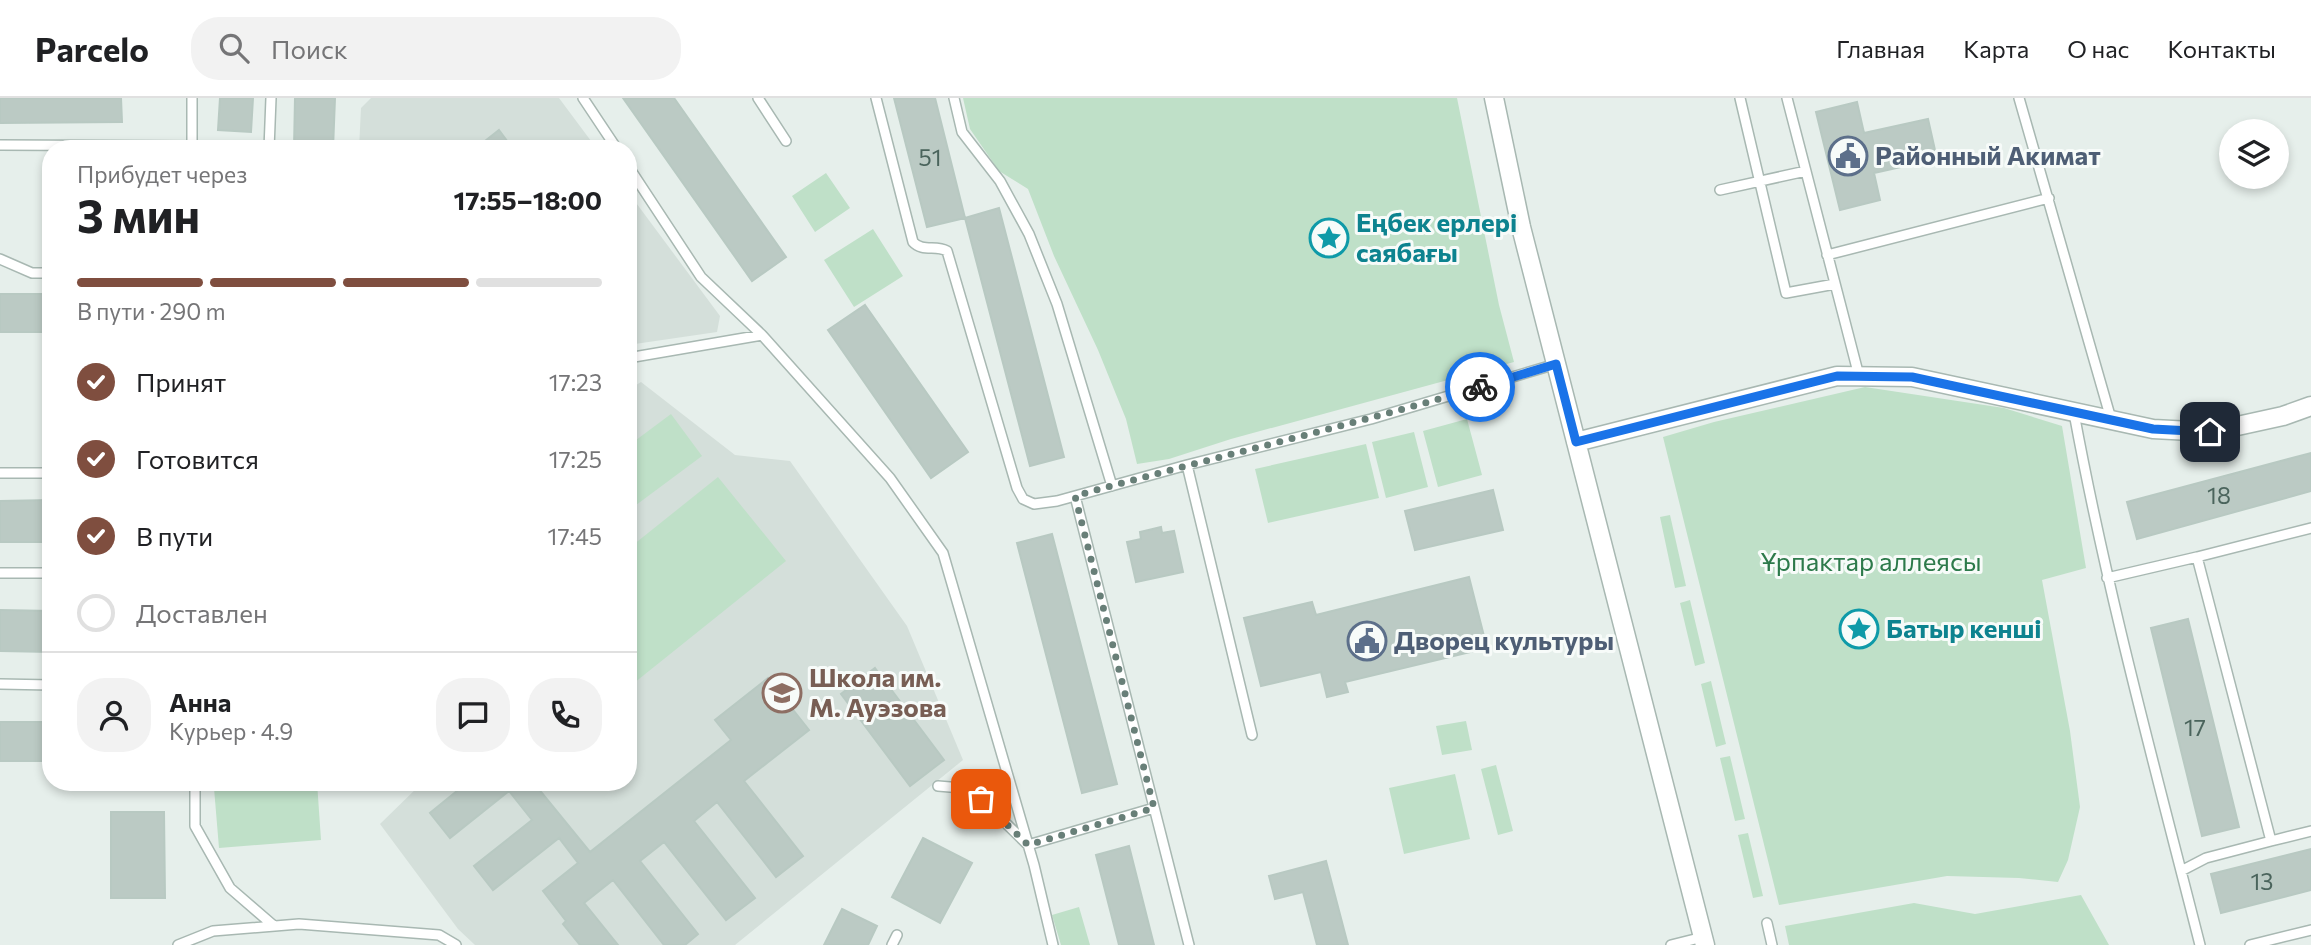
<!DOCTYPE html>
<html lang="ru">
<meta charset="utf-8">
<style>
:root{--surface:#fff;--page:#f2f2f2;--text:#202124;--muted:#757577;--line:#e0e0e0;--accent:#7f4e3f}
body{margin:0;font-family:Commissioner,sans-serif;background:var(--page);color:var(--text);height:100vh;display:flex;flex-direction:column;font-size:26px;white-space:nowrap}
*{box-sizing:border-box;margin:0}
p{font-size:23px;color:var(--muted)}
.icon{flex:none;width:38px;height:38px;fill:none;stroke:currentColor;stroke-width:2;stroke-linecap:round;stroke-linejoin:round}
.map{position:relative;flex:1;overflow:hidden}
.panel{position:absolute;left:42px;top:42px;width:595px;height:651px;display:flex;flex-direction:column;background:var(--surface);border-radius:28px;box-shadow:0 4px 10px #0003}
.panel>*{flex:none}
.controls{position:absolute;left:2219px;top:21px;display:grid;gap:14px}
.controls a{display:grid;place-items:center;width:70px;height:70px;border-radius:50%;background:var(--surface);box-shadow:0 4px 10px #0003;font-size:35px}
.pin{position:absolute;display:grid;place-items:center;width:60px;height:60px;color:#fff;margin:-30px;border-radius:14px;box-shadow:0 4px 10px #0006}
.courier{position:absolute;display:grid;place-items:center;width:70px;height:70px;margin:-35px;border:5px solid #1a73e8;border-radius:50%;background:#fff;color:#222;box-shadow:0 2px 9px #0007}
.head em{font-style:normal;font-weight:700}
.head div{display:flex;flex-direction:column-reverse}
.head{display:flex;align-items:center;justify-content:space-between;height:119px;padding:0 35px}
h1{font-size:46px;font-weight:700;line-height:52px}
.bar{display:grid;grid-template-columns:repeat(4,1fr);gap:10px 7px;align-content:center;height:84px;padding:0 35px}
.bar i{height:9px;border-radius:5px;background:var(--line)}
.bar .active{background:var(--accent)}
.bar p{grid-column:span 4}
.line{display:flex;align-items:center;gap:18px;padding:0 35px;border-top:2px solid var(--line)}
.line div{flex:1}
.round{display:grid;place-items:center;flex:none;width:74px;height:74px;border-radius:28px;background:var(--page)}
ol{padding:0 35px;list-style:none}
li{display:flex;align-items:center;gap:21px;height:77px}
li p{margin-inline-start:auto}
li .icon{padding:7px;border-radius:50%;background:var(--accent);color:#fff;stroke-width:4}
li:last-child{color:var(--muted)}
li i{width:38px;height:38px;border:4px solid var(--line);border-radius:50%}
header{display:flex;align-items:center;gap:42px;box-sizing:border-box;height:98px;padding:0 35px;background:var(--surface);border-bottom:2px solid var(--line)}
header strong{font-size:33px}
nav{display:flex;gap:38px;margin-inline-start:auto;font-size:24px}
.search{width:490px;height:63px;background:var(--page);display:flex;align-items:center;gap:18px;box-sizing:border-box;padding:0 24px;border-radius:28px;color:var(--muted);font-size:26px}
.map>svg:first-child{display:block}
</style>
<header>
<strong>Parcelo</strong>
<div class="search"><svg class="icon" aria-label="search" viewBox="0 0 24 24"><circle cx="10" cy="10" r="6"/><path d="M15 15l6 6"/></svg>Поиск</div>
<nav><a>Главная</a><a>Карта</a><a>О нас</a><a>Контакты</a></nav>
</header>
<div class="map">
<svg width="2311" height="847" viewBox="0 0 2311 847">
<rect width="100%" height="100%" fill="#e6efeb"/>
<!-- built -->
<path fill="#d4dfda" d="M371 0H559L597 51H359L361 10Z
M628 94 720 218 717 234 628 247Z
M641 284 735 357 790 363 907 528 963 662 735 847H475L458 831 380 726 423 684H628V292Z"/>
<!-- green -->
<path fill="#bfe0c8" d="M963 0H1457L1499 207 1514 264 1231 341 1169 361 1137 366 1126 321 1098 252 1054 158 1028 91 999 73 970 31Z
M826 75 850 110 815 134 792 98Z
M873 131 903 178 854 209 824 162Z
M1865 289 2004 310 2062 328 2086 470 2042 482 2070 633 2080 709 2068 762 2058 784 2019 780 1947 778 1779 807 1663 339 1714 324Z
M671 316 702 358 628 413V348Z
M1467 321 1482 377 1438 389 1423 333Z
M1414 334 1428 389 1386 400 1372 344Z
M1366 346 1379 400 1268 425 1255 371Z
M718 379 786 463 634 585 628 579V451Z
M1670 417 1686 488 1675 490 1660 419Z
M1690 502 1705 565 1695 568 1680 505Z
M1711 583 1726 646 1716 649 1701 586Z
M1466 623 1472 652 1442 657 1436 628Z
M1730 658 1745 721 1735 723 1720 660Z
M1496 667 1513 733 1498 737 1481 671Z
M1455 676 1470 741 1404 756 1389 690Z
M282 684H317L321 742 219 750 214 690Z
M1748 735 1763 798 1753 800 1738 737Z
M2081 797 2109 847H1789L1785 828 1914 805 1975 816Z
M1079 809 1090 847H1061L1052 817Z"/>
<!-- building -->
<path fill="#bbcac4" stroke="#b8c9c2" stroke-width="2" d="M0 0H121L122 24 0 25Z
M220 0H253L251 34 218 32Z
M295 0H335L333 51H294Z
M623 0H674L786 159 752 183Z
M894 0H935L965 120 927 129Z
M1857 4 1864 35 1928 21 1937 61 1874 75 1880 102 1840 112 1816 14Z
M499 32 513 51H475Z
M999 110 1064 359 1030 368 965 120Z
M0 196H51V234H0Z
M865 207 968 354 931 380 828 232Z
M2311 355V393L2137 441 2127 404Z
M1493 392 1503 432 1415 452 1405 413Z
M51 402V444H0V403Z
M1161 429 1162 435 1174 433 1183 474 1136 484 1127 444 1141 441 1140 434Z
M1052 436 1117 686 1082 695 1017 445Z
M1469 479 1487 550 1345 584 1348 594 1327 599 1321 574 1261 588 1244 520 1312 504 1316 517Z
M0 512 51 513V554L0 553Z
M2188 521 2239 729 2202 738 2151 530Z
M875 570 944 662 910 688 841 596Z
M768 580 809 632 744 683 803 758 776 779 717 704 694 723 755 800 726 822 664 744 640 763 698 836 685 847H664L613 782 584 805 618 847H580L563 826 566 823 543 793 578 765 559 740 493 792 474 768 532 722 509 693 450 740 430 715 468 684H533L590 754 731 642 715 622Z
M0 624H51V663H0Z
M111 714H164L165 800H111Z
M923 740 972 765 940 825 892 799Z
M1129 748 1154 847H1119L1096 757Z
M2311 751V792L2221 815 2211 776Z
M1326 763 1348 847H1317L1303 794 1275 801 1269 778Z
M842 811 877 828 868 847H824Z"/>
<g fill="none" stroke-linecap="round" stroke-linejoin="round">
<defs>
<path id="lane" d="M583 0 617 51
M758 0 786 43
M876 0 913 144C922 154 936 147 947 153L1017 390 1023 401 1034 406 1057 403 1187 367 1371 321 1556 266
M954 0 962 34 1000 83 1029 136 1057 206 1112 388
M1740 0 1786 195 1835 186
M1787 0 1859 278
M2019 0 2111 321
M0 47 192 48
M192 51V0
M269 51 271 0
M628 68 701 179 762 237 890 380 943 455 1034 767 1053 847
M1720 92 1806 73
M1827 157 2049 100
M0 161 32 175H51
M628 260 762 237
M2074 315C2107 494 2155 670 2200 847
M1187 367 1252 637
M0 375H51
M1075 398 1189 847
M2311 430 2197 459 2271 743 2311 733
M0 475H51
M2107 480 2197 459
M0 586 51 587
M195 684V728L230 790 274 828
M938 688 962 690 981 701 1028 747 1154 710
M2181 773 2206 760 2271 743
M1767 825 1772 847
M178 847 213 833 299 826 439 837 456 847
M892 847 897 837
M1671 847 1703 839
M2250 847 2311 832"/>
<path id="street" d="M1494 0 1521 129 1705 847
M1576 344 1837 278 1912 279 2153 331 2210 334 2283 318 2311 308"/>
</defs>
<!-- lane casing -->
<use href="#lane" stroke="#a8b8b2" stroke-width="12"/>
<!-- street casing -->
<use href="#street" stroke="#a8b8b2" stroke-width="21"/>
<!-- lane -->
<use href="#lane" stroke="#fff" stroke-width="9"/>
<!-- street -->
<use href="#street" stroke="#fff" stroke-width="18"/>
</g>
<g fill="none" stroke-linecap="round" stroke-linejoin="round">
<!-- done -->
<path stroke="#687f78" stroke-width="7" stroke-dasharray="0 12.6" d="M981 701 1028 747 1154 710 1075 398C1210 360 1346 329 1480 289"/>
<!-- route -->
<path stroke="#1a73e8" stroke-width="9" d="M1480 289 1556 266 1576 344 1837 278 1912 279 2153 331 2210 334"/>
</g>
<!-- icons -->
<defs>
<symbol id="civic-ring" viewBox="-11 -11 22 22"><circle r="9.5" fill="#f7fbf9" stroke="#5c6f8a" stroke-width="1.5"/><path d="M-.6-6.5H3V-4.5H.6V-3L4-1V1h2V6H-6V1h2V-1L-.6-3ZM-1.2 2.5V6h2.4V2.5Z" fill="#5c6f8a"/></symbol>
<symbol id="sight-ring" viewBox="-11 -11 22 22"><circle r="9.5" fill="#f7fbf9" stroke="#0f9aa8" stroke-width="1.5"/><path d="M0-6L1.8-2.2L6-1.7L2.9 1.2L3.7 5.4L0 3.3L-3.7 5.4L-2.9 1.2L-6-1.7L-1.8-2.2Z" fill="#0f9aa8"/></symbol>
<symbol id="school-ring" viewBox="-11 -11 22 22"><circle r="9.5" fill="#f7fbf9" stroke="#8d6e63" stroke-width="1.5"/><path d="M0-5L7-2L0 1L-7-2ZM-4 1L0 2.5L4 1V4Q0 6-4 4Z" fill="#8d6e63"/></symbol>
</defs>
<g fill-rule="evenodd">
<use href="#civic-ring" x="1826" y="36" width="44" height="44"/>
<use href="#sight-ring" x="1307" y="118" width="44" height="44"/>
<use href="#sight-ring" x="1837" y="509" width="44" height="44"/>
<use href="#civic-ring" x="1345" y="521" width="44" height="44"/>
<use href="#school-ring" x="760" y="573" width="44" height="44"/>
</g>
<g text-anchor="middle" stroke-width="6" stroke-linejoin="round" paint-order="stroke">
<!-- number labels -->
<g font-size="23" fill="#4a645c">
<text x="930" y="68">51</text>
<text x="2219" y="406">18</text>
<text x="2195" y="638">17</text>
<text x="2262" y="792">13</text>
</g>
<!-- service labels -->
<g font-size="26" font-weight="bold" fill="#4e5e75" stroke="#f7fbf9" text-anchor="start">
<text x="1875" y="67">Районный Акимат</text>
<text x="1394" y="552">Дворец культуры</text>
</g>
<!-- culture labels -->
<g font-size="26" font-weight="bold" fill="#0d838f" stroke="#f7fbf9" text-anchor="start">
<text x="1356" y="134">Еңбек ерлері<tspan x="1356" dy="30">саябағы</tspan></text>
<text x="1886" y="540">Батыр кенші</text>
</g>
<!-- park labels -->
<g font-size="26" fill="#2d7a4b" stroke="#f7fbf9">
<text x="1871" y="473">Ұрпактар аллеясы</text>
</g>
<!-- education labels -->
<g font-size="26" font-weight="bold" fill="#785e54" stroke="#f7fbf9" text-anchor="start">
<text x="809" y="589">Школа им.<tspan x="809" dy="30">М. Ауэзова</tspan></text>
</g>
</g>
</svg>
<div class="controls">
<a><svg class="icon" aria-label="layers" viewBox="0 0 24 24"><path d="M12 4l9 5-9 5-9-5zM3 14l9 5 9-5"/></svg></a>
</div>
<div class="pin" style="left:981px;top:701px;background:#ea580c"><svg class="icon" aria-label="bag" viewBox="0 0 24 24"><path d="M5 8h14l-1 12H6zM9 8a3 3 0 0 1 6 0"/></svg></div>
<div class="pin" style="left:2210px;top:334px;background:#1f2937"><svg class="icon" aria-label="home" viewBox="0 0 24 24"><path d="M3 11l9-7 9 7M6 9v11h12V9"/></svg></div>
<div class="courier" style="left:1480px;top:289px"><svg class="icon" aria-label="bike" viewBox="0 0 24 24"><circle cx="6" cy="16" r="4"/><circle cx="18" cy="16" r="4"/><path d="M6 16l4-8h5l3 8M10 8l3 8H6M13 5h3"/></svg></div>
<section class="panel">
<div class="head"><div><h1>3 мин</h1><p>Прибудет через</p></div><em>17:55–18:00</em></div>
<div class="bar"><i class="active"></i><i class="active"></i><i class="active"></i><i></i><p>В пути · 290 m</p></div>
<ol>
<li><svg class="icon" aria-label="check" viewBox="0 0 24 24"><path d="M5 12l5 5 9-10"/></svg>Принят<p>17:23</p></li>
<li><svg class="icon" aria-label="check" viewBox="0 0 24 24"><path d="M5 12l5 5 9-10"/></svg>Готовится<p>17:25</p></li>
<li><svg class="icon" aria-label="check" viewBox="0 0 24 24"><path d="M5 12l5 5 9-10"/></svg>В пути<p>17:45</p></li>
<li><i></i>Доставлен</li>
</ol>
<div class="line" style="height:126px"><a class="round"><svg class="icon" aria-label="person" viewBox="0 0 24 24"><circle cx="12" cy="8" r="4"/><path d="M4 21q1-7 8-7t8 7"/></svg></a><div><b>Анна</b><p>Курьер · 4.9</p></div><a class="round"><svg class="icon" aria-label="chat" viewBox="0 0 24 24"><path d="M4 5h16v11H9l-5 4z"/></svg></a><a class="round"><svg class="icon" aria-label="phone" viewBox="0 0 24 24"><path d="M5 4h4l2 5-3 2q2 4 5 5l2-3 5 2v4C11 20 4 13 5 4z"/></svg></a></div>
</section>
</div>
